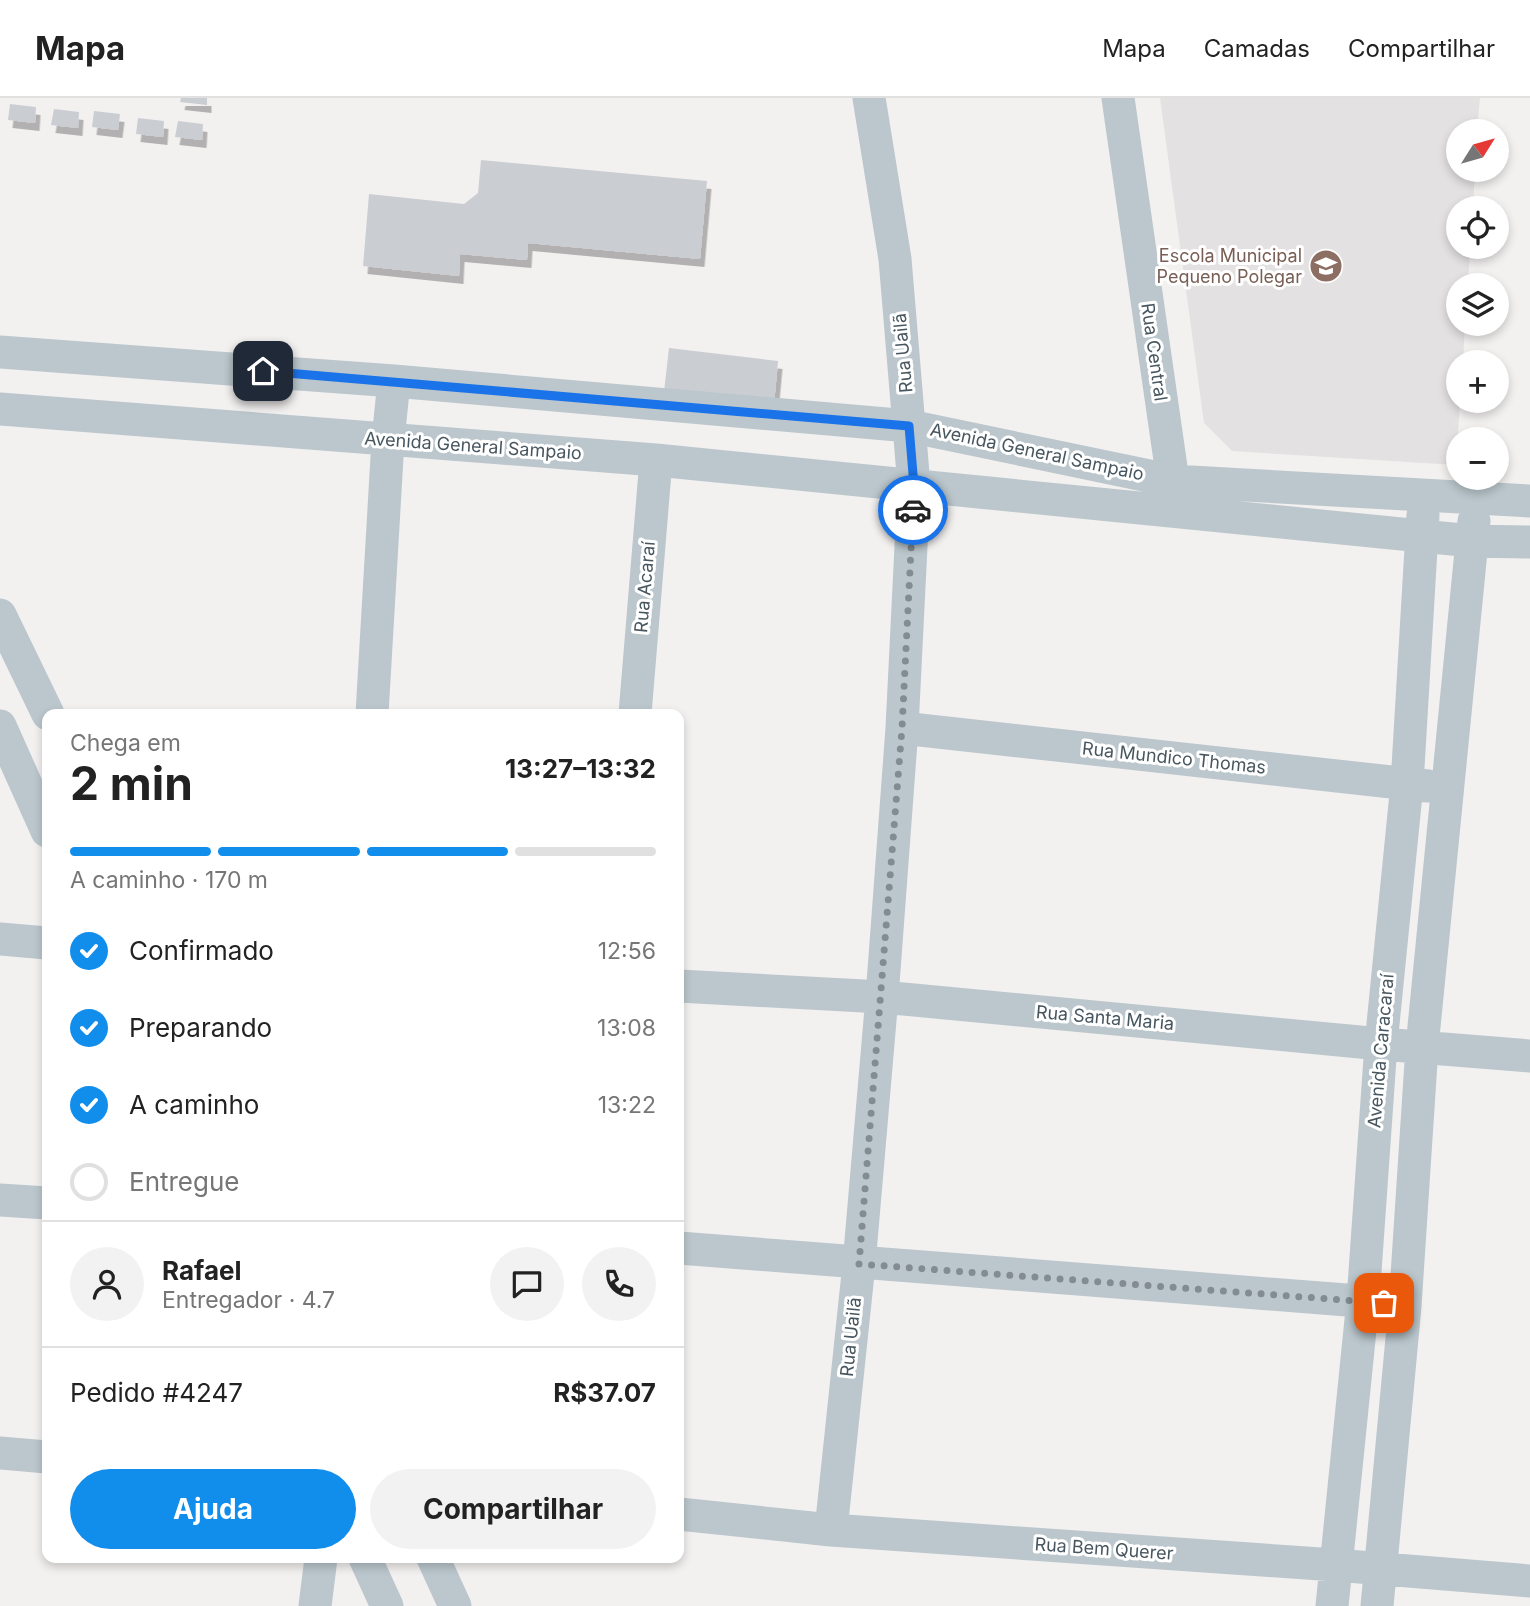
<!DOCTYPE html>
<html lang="pt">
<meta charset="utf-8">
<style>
:root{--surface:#fff;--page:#f2f2f2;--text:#222;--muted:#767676;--line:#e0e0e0;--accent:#118dec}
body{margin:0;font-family:Inter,sans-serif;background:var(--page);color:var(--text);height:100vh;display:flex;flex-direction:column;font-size:26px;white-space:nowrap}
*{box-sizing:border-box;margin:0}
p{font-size:23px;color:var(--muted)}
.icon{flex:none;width:38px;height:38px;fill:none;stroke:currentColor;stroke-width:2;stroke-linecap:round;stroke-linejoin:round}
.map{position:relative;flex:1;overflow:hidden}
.side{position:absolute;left:42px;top:611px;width:642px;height:854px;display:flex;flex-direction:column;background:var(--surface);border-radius:14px;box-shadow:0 4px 10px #0003}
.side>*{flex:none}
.needle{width:46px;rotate:53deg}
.controls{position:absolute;left:1446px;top:21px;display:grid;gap:14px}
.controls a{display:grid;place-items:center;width:63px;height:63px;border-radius:50%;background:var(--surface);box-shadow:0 4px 10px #0003;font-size:35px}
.pin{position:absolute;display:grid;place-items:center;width:60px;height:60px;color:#fff;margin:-30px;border-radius:14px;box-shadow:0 4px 10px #0006}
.courier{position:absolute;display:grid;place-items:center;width:70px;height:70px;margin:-35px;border:5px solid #1a73e8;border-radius:50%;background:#fff;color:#222;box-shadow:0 2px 9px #0007}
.headline em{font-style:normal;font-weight:700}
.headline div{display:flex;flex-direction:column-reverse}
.headline{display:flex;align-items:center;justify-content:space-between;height:119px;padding:0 28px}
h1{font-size:46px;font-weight:700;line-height:52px}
.bar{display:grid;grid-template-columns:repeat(4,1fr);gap:10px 7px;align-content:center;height:84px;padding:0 28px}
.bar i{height:9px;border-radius:5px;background:var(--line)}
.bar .current{background:var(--accent)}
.bar p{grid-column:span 4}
.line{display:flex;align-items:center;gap:18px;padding:0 28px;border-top:2px solid var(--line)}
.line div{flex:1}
.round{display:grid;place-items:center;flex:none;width:74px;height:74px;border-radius:37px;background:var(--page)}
ol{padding:0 28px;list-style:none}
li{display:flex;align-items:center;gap:21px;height:77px}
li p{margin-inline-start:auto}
li .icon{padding:7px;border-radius:50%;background:var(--accent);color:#fff;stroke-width:4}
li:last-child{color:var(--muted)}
li i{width:38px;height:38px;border:4px solid var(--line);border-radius:50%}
.action{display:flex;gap:14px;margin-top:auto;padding:14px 28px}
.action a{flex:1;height:80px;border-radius:42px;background:var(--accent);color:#fff;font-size:28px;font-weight:700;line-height:80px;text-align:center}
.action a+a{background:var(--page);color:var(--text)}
header{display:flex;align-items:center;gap:42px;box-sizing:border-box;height:98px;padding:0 35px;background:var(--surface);border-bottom:2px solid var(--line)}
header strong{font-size:33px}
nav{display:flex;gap:38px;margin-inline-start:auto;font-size:24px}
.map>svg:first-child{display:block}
</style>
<header>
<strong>Mapa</strong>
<nav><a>Mapa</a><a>Camadas</a><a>Compartilhar</a></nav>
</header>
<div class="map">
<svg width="1530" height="1508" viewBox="0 0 1530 1508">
<defs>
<filter id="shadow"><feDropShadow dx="4.5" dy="8" stdDeviation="0" flood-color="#0004"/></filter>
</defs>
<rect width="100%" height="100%" fill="#f3f0f0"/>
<!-- education -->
<path fill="#e4e1e2" d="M1160 0H1480L1477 33H1458V72H1475L1473 110H1458V149H1470L1468 187H1458V226H1465L1463 264H1458V303H1460L1456 367 1232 353 1204 325Z"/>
<!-- building -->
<path fill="#caced3" filter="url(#shadow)" d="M181 0H207V7L180 4Z
M10 6 36 9 35 25 8 22Z
M54 11 79 14 78 30 51 27Z
M94 13 120 16 118 32 92 29Z
M138 20 164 23 163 39 136 36Z
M178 23 203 26 202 42 175 39Z
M481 62 707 83 700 161 528 145 527 162 460 156 459 178 363 168 369 96 464 106 478 95Z
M669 250 778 263 774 306 664 294Z"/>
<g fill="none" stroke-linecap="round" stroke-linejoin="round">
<!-- minor -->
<path stroke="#bbc7cd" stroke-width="33" d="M1118 0 1173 383
M0 254 394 283 909 328 1173 383 1530 403
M0 311 656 362 1472 443 1530 444
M0 517 48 616
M372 616 388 342 394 283
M635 616 656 362
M0 628 47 733
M902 630 1428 688
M0 841 47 845
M679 888 882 899 1381 946 1530 958
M0 1102 47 1105
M679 1150 1385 1205
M0 1355 47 1359
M679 1416 831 1432 1335 1467 1530 1483
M831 1432 859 1166 882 899 902 630 914 388 895 161 869 0
M365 1460 387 1508
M433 1460 455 1508
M315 1508 321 1460
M1332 1508 1363 1202 1381 946 1407 686 1423 417
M1377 1508 1405 1208 1422 949 1474 423"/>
</g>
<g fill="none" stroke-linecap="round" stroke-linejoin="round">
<!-- done -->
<path stroke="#838c92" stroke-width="7" stroke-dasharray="0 12.6" d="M913 412 902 630 859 1166 1384 1205"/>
<!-- route -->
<path stroke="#1a73e8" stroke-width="9" d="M263 273 909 328 914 388 913 412"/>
</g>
<!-- icons -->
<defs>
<symbol id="school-disc" viewBox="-11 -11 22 22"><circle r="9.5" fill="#8d6e63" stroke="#fff"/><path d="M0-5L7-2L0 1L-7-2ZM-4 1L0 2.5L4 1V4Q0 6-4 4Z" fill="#fff"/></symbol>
</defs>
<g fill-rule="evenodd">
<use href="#school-disc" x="1307" y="149" width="38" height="38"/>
</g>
<g text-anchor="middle" stroke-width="6" stroke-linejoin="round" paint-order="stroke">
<!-- education labels -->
<g font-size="18" fill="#785e54" stroke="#fff" text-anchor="end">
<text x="1302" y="164">Escola Municipal<tspan x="1302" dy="21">Pequeno Polegar</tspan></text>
</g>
<!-- street labels -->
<g font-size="18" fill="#47565f" stroke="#fff">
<text transform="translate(1154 254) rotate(82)" y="6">Rua Central</text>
<text transform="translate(903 255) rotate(-95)" y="6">Rua Uailã</text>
<text transform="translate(473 348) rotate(4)" y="6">Avenida General Sampaio</text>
<text transform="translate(1037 354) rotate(12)" y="6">Avenida General Sampaio</text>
<text transform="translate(645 489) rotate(-85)" y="6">Rua Acaraí</text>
<text transform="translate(1174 660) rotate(6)" y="6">Rua Mundico Thomas</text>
<text transform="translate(1105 920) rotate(5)" y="6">Rua Santa Maria</text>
<text transform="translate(1381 953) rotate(-85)" y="6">Avenida Caracaraí</text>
<text transform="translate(851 1239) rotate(-84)" y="6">Rua Uailã</text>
<text transform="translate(1104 1451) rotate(4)" y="6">Rua Bem Querer</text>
</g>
</g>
</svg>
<div class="controls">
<a><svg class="needle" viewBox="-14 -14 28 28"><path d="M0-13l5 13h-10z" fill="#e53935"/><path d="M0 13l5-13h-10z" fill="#767676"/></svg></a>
<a><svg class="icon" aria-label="locate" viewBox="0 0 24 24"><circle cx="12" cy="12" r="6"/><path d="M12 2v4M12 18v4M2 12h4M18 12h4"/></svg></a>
<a><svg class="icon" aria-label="layers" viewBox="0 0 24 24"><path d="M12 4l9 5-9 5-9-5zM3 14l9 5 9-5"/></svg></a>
<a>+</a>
<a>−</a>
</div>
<div class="pin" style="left:1384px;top:1205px;background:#ea580c"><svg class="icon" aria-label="bag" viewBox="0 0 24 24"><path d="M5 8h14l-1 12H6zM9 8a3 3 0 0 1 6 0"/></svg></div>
<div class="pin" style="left:263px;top:273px;background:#1f2937"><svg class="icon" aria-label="home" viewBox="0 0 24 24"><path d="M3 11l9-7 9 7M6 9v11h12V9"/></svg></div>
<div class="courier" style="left:913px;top:412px"><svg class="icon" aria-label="car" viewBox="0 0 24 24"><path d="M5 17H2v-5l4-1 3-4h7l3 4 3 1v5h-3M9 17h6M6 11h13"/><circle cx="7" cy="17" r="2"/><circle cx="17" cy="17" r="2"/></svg></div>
<section class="side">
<div class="headline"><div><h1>2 min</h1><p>Chega em</p></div><em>13:27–13:32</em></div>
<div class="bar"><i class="current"></i><i class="current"></i><i class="current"></i><i></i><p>A caminho · 170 m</p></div>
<ol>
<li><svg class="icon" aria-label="check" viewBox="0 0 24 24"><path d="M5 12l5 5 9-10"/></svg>Confirmado<p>12:56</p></li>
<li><svg class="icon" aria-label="check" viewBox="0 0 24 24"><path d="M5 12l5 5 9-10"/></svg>Preparando<p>13:08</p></li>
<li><svg class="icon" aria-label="check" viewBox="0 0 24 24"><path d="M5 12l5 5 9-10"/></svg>A caminho<p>13:22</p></li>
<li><i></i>Entregue</li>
</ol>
<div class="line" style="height:126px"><a class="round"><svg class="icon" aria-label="person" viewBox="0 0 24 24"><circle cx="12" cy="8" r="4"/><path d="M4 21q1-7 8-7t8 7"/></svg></a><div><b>Rafael</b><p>Entregador · 4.7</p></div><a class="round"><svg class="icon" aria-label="chat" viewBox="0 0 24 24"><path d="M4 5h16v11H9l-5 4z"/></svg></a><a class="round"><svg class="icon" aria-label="phone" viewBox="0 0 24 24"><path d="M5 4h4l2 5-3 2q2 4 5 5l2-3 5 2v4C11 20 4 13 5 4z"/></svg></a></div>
<div class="line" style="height:91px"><div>Pedido #4247</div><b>R$37.07</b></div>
<div class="action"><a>Ajuda</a><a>Compartilhar</a></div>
</section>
</div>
